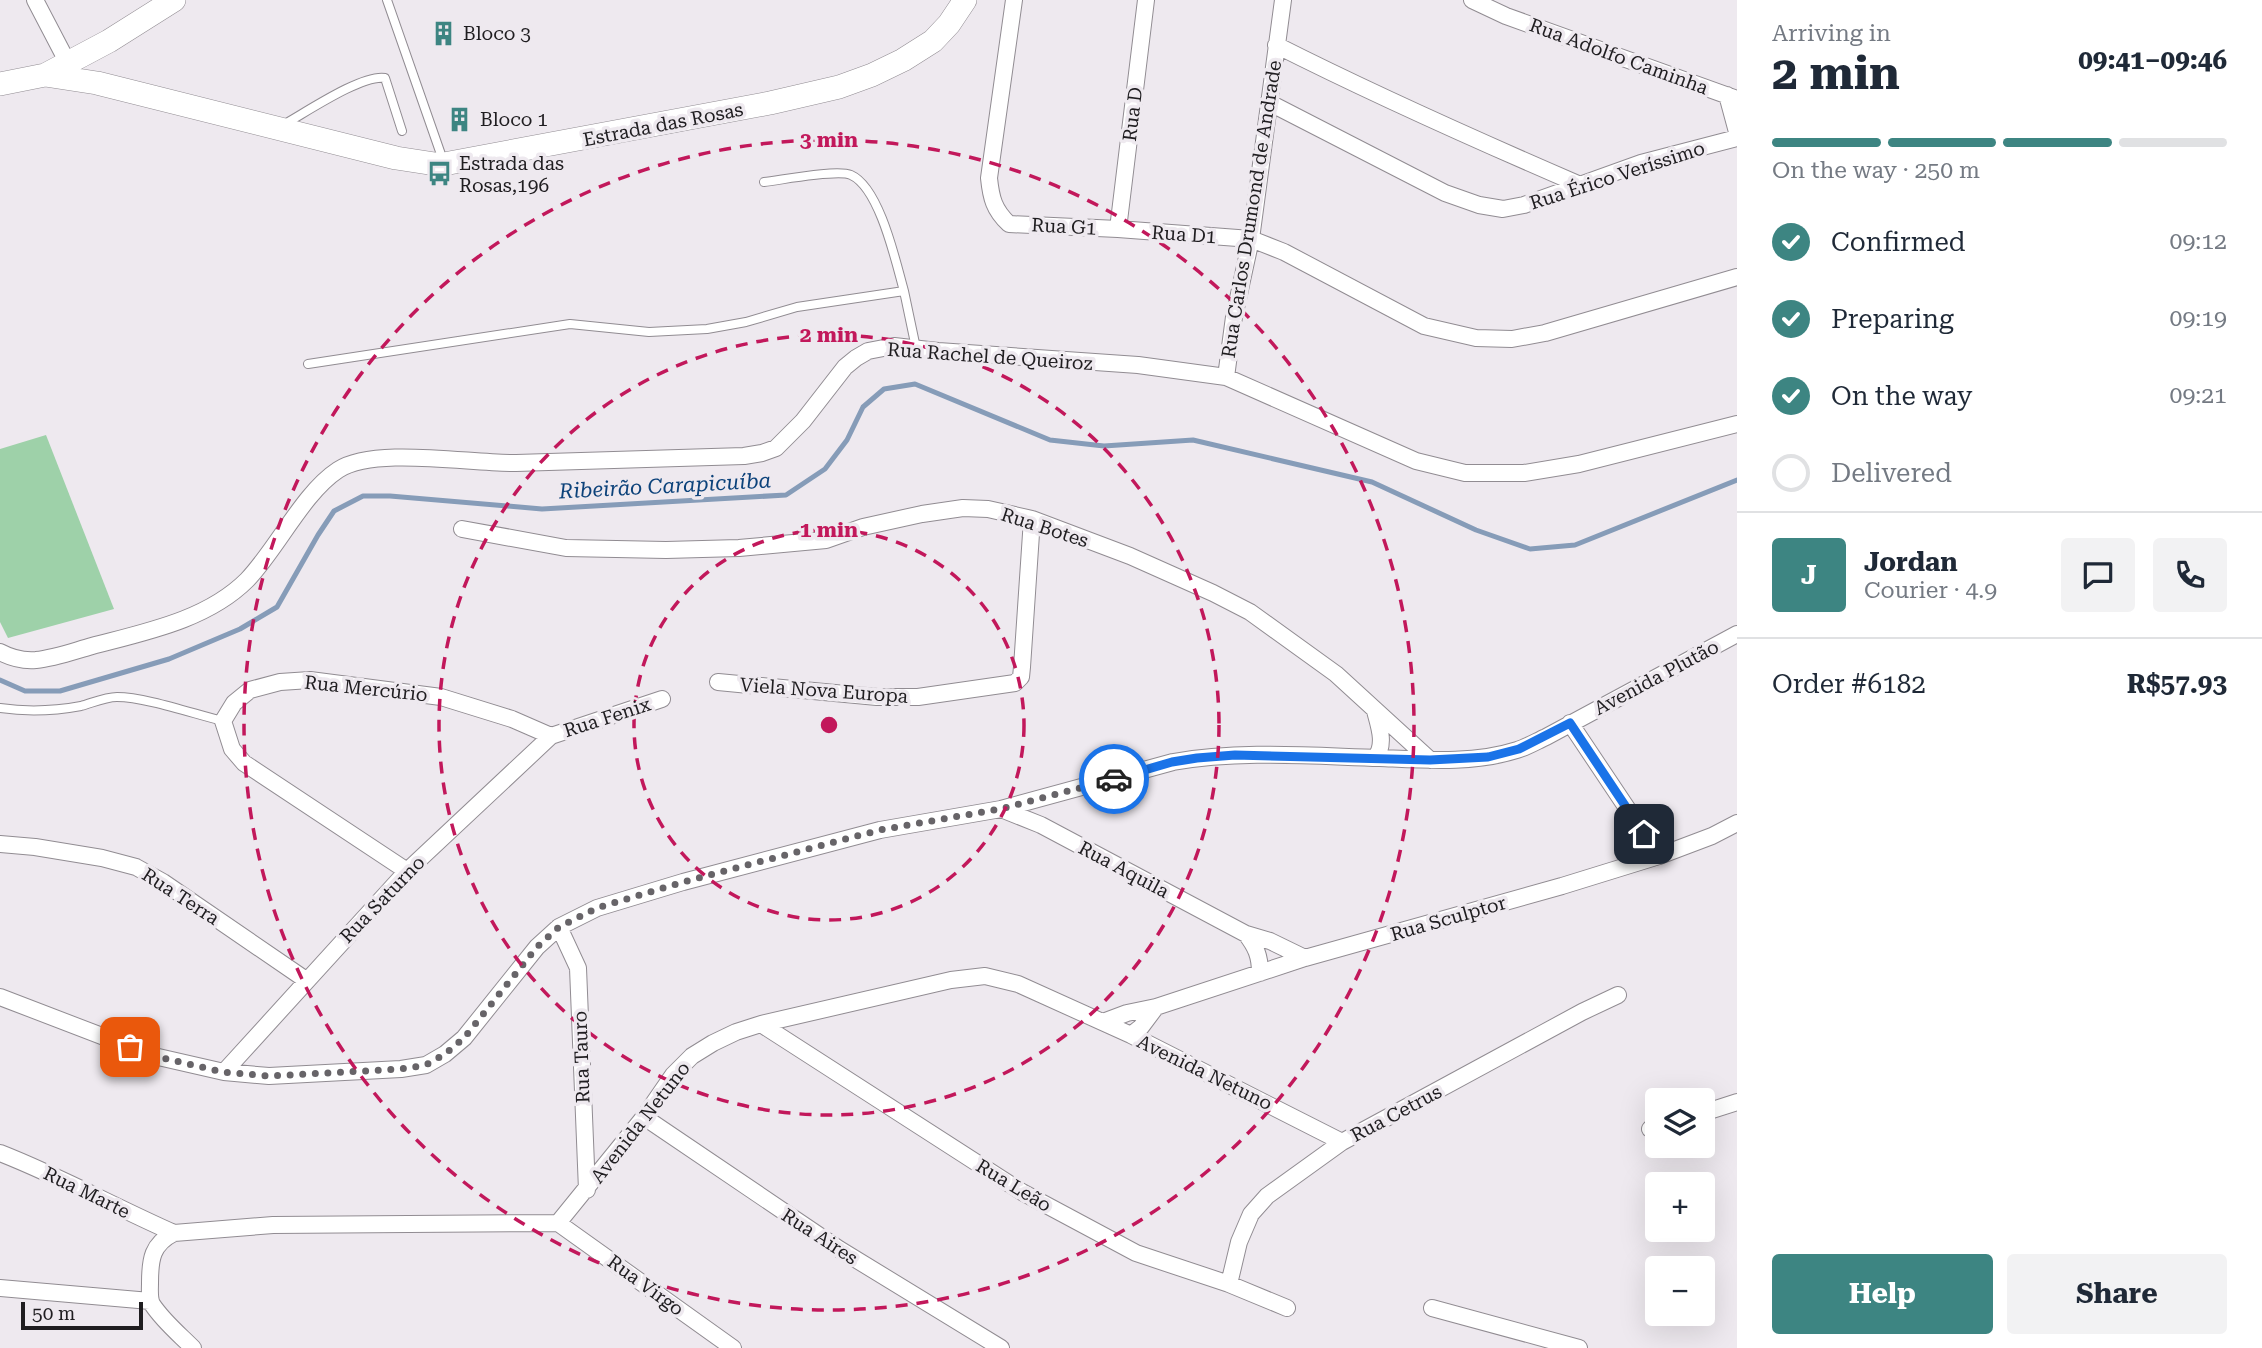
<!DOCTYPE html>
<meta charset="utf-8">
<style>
:root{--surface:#fff;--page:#f2f2f3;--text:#1f2937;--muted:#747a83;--line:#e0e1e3;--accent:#3d8582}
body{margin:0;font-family:"Roboto Serif",serif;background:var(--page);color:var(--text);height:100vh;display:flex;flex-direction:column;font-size:26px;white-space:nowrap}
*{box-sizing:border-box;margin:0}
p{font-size:23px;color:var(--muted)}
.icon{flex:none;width:38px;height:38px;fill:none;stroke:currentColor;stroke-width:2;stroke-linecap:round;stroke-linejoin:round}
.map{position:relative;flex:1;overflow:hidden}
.sheet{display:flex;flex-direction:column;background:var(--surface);width:525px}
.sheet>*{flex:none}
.tools{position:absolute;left:1645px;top:1088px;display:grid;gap:14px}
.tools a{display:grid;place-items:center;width:70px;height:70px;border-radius:7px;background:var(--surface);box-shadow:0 7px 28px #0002;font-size:35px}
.scale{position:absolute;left:21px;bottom:18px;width:122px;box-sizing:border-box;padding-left:7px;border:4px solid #1f1d20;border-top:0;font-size:19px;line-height:24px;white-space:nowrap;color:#1f1d20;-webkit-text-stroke:5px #eee9ef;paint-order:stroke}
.pin{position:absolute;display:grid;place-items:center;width:60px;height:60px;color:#fff;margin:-30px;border-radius:14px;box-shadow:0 4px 10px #0006}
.courier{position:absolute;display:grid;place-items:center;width:70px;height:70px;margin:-35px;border:5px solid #1a73e8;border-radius:50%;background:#fff;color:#222;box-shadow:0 2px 9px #0007}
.overview em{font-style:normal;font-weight:700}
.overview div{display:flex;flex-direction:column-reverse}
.overview{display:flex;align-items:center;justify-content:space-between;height:119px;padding:0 35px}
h1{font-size:46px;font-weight:700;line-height:52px}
.bar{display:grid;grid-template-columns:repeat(4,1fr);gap:10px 7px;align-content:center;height:84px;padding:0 35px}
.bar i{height:9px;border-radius:5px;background:var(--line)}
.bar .active{background:var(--accent)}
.bar p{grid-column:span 4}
.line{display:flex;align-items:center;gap:18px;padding:0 35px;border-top:2px solid var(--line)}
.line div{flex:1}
.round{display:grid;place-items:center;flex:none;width:74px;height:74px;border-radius:7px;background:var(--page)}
ol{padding:0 35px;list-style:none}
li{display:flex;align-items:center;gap:21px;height:77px}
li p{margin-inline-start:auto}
li .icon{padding:7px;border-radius:50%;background:var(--accent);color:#fff;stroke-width:4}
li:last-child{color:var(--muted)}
li i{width:38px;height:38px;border:4px solid var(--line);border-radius:50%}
.button{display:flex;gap:14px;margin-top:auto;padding:14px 35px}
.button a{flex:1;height:80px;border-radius:7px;background:var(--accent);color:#fff;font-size:28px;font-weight:700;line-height:80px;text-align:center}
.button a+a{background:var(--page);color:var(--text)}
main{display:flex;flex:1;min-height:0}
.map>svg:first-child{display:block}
</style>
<main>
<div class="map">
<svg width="1737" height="1348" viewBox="0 0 1737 1348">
<rect width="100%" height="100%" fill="#eee9ef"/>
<!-- green -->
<path fill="#9ed1a9" d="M46 435 114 609 8 638 0 622V449Z"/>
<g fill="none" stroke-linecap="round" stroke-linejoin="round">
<!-- stream -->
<path stroke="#869cb8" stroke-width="5" d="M0 680 25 691H60L169 659 240 629 277 607 318 535 334 511 363 496H390L542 509 786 495 825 469 847 440 863 407 884 389 915 384 1050 440 1104 446 1193 440 1372 482 1476 530 1530 549 1575 545 1737 480"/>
<defs>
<path id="service" d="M387 0 444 163
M283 125C305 113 362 74 385 78L402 131
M764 182C782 180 837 169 851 175 880 188 896 263 904 291
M308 364 570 324 649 332 707 329 746 322 797 307 904 291 916 348
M0 708C27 712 54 711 81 706 92 703 105 697 117 697 145 697 194 714 223 721"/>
<path id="minor" d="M35 0 71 69
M1014 0 989 178C991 198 994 210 1009 224L1118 229 1251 239 1284 252 1424 326 1476 338 1512 339 1545 333 1737 277
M1472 0 1506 16 1737 99
M1276 45C1375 95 1476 140 1578 184
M1727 95 1737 132
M1268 102 1445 193 1479 205 1503 209 1524 205 1641 163 1737 138
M1118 229 1146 0
M1226 377 1234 317 1251 239 1283 0
M462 529 566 548 666 550 739 548 826 540 863 527 922 514 963 508 988 509 1032 519 1130 556 1213 593 1250 612 1336 674 1430 760
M0 652C11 658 23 661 36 660 55 658 74 651 92 646 145 632 207 620 247 580 277 549 303 493 338 470 375 446 471 464 516 463 592 461 668 458 744 456L762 453 776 448 803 421 845 367 856 358 868 351 894 346 938 351 1138 365 1226 377 1416 461 1465 473H1524L1579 464 1737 424
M718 682 877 697H918L1015 683 1021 677 1022 667 1032 519
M1375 711C1379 726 1386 745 1375 758
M1570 723 1659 856
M1001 809 1041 825 1246 934 1270 941 1305 958
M0 844 35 847 102 858 136 867 163 882 306 980
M407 871 244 763 232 749 223 721 234 703 250 690 280 682 310 680 441 697 512 719 551 736
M559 927 578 968 587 1190
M1246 934C1256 947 1260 956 1260 973
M0 997 154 1056 224 1072 269 1076 401 1069 426 1065 445 1054 464 1038 537 947 559 927 597 908 683 882 880 830 1001 809 1173 762C1240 750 1311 756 1380 758 1425 760 1473 764 1517 750 1527 747 1537 741 1546 737L1737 634
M1103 1022 1127 1013 1156 1007 1305 958 1562 886 1659 856 1712 836 1737 823
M761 1024 1022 1192 1136 1253 1229 1284 1287 1308
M1131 1035 1141 1027 1156 1007
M224 1072 407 871 551 736 662 699
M1703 1113 1737 1102
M644 1117 839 1249 1001 1348
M1650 1129 1657 1127
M0 1153C59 1176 115 1207 174 1233
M558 1223 733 1348
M1229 1284 1239 1242 1251 1214 1267 1196 1342 1142 1582 1012 1618 995
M0 1288 150 1301
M1432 1308 1579 1348
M193 1348C179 1334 163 1321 152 1304 149 1298 150 1290 150 1283 150 1259 152 1244 174 1233L273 1225 558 1223 644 1117 673 1075 692 1056 713 1043 736 1032 761 1024 951 980 985 976 1018 984 1131 1035 1342 1142"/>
<path id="secondary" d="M45 75 97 83 396 158 435 164H444L770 103 839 87 872 75 903 60 933 41 949 24 965 0
M0 84 45 75 109 41 174 0"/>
</defs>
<!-- service casing -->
<use href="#service" stroke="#918c92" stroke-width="10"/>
<!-- minor casing -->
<use href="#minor" stroke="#918c92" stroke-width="18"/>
<!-- secondary casing -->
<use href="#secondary" stroke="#918c92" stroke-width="24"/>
<!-- service -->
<use href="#service" stroke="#fff" stroke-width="8"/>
<!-- minor -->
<use href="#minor" stroke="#fff" stroke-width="16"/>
<!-- secondary -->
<use href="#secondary" stroke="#fff" stroke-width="23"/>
</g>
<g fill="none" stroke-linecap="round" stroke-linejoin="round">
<!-- done -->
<path stroke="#676468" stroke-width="7" stroke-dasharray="0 12.6" d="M130 1047 154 1056 223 1072 269 1076 401 1069 426 1065 445 1054 464 1038 537 947 559 927 597 908 683 882 880 830 1000 809 1114 779"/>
<!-- route -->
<path stroke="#1a73e8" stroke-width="9" d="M1114 779 1172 762 1197 758 1235 755 1430 760 1488 757 1519 749 1570 723 1644 834"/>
</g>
<!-- distance rings -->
<g fill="none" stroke="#c2185b" stroke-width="3.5" stroke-dasharray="12 9">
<circle cx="829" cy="725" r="195"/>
<circle cx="829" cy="725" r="390"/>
<circle cx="829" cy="725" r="585"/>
</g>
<!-- icons -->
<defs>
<symbol id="building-bare" viewBox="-9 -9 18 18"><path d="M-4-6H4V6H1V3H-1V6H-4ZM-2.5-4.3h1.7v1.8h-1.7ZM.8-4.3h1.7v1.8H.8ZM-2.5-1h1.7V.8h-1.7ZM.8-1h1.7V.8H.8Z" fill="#3d8582" stroke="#eee9ef" stroke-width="2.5" paint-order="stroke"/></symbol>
<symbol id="bus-bare" viewBox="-9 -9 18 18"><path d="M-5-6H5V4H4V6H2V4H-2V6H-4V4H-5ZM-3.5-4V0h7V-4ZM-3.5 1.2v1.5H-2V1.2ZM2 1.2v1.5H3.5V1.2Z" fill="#3d8582" stroke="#eee9ef" stroke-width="2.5" paint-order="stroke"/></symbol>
</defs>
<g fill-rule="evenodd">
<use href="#building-bare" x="426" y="16" width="35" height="35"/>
<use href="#building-bare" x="442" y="102" width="35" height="35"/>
<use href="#bus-bare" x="422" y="156" width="35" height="35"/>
</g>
<g text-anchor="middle" stroke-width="7" stroke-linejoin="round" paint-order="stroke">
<!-- poi labels -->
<g font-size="19" fill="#1f1d20" stroke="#eee9ef" text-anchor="start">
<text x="463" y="40">Bloco 3</text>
<text x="480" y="126">Bloco 1</text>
<text x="459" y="170">Estrada das<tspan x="459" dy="22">Rosas,196</tspan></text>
</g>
<!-- street labels -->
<g font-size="19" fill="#1f1d20" stroke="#eee9ef">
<text transform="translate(1619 56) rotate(20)" y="7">Rua Adolfo Caminha</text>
<text transform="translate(1132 114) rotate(-83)" y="7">Rua D</text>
<text transform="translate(663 124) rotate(-11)" y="7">Estrada das Rosas</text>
<text transform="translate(1617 175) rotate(-18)" y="7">Rua Érico Veríssimo</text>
<text transform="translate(1251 209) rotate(-81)" y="7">Rua Carlos Drumond de Andrade</text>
<text transform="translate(1064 226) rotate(3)" y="7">Rua G1</text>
<text transform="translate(1184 234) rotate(4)" y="7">Rua D1</text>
<text transform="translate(990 356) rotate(4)" y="7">Rua Rachel de Queiroz</text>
<text transform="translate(1045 527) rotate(18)" y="7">Rua Botes</text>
<text transform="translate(1656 677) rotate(-28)" y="7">Avenida Plutão</text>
<text transform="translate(366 688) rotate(6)" y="7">Rua Mercúrio</text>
<text transform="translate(824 690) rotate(4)" y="7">Viela Nova Europa</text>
<text transform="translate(607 717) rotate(-18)" y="7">Rua Fenix</text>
<text transform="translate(1124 869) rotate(28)" y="7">Rua Aquila</text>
<text transform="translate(181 896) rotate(33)" y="7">Rua Terra</text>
<text transform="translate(382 899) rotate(-46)" y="7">Rua Saturno</text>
<text transform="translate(1448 918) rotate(-16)" y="7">Rua Sculptor</text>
<text transform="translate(581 1057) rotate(-92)" y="7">Rua Tauro</text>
<text transform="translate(1205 1072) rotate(26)" y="7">Avenida Netuno</text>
<text transform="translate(1396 1113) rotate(-28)" y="7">Rua Cetrus</text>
<text transform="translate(640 1122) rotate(-52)" y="7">Avenida Netuno</text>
<text transform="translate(1014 1185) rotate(31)" y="7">Rua Leão</text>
<text transform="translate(87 1192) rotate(26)" y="7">Rua Marte</text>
<text transform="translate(820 1236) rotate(33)" y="7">Rua Aires</text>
<text transform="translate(646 1285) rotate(36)" y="7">Rua Virgo</text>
</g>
<!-- water labels -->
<g font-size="21" font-style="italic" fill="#0c427a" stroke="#eee9ef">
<text transform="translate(665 486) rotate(-3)" y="7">Ribeirão Carapicuíba</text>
</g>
</g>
<circle cx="829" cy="725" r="10" fill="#c2185b" stroke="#eee9ef" stroke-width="3.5"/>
<g font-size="21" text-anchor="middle" font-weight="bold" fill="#c2185b" stroke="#eee9ef" stroke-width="7" stroke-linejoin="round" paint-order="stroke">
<text x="829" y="147">3 min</text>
<text x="829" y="342">2 min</text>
<text x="829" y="537">1 min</text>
</g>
</svg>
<div class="tools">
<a><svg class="icon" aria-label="layers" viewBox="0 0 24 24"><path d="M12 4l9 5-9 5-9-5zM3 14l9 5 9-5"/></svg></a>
<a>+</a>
<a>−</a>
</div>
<div class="scale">50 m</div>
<div class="pin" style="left:130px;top:1047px;background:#ea580c"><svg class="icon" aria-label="bag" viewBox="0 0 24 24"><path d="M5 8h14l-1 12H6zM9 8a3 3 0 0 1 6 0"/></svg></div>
<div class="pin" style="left:1644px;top:834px;background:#1f2937"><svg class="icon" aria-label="home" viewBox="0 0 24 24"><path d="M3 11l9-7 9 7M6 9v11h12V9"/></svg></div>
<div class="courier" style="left:1114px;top:779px"><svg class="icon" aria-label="car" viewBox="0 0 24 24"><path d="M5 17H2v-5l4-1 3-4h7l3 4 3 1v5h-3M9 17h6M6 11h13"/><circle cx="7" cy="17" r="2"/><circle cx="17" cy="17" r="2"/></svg></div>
</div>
<section class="sheet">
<div class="overview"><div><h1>2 min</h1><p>Arriving in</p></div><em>09:41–09:46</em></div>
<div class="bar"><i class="active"></i><i class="active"></i><i class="active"></i><i></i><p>On the way · 250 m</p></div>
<ol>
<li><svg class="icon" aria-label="check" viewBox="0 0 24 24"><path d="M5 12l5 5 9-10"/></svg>Confirmed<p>09:12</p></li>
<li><svg class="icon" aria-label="check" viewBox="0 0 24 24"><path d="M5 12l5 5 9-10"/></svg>Preparing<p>09:19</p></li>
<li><svg class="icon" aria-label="check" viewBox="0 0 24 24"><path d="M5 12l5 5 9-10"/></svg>On the way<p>09:21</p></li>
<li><i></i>Delivered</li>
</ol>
<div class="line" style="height:126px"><b class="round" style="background:var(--accent);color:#fff">J</b><div><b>Jordan</b><p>Courier · 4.9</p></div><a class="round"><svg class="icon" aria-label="chat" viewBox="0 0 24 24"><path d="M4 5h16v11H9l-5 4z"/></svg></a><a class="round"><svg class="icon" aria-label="phone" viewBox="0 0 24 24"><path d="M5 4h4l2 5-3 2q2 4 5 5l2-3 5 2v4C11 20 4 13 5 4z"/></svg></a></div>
<div class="line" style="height:91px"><div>Order #6182</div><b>R$57.93</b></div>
<div class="button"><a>Help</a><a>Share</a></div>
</section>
</main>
